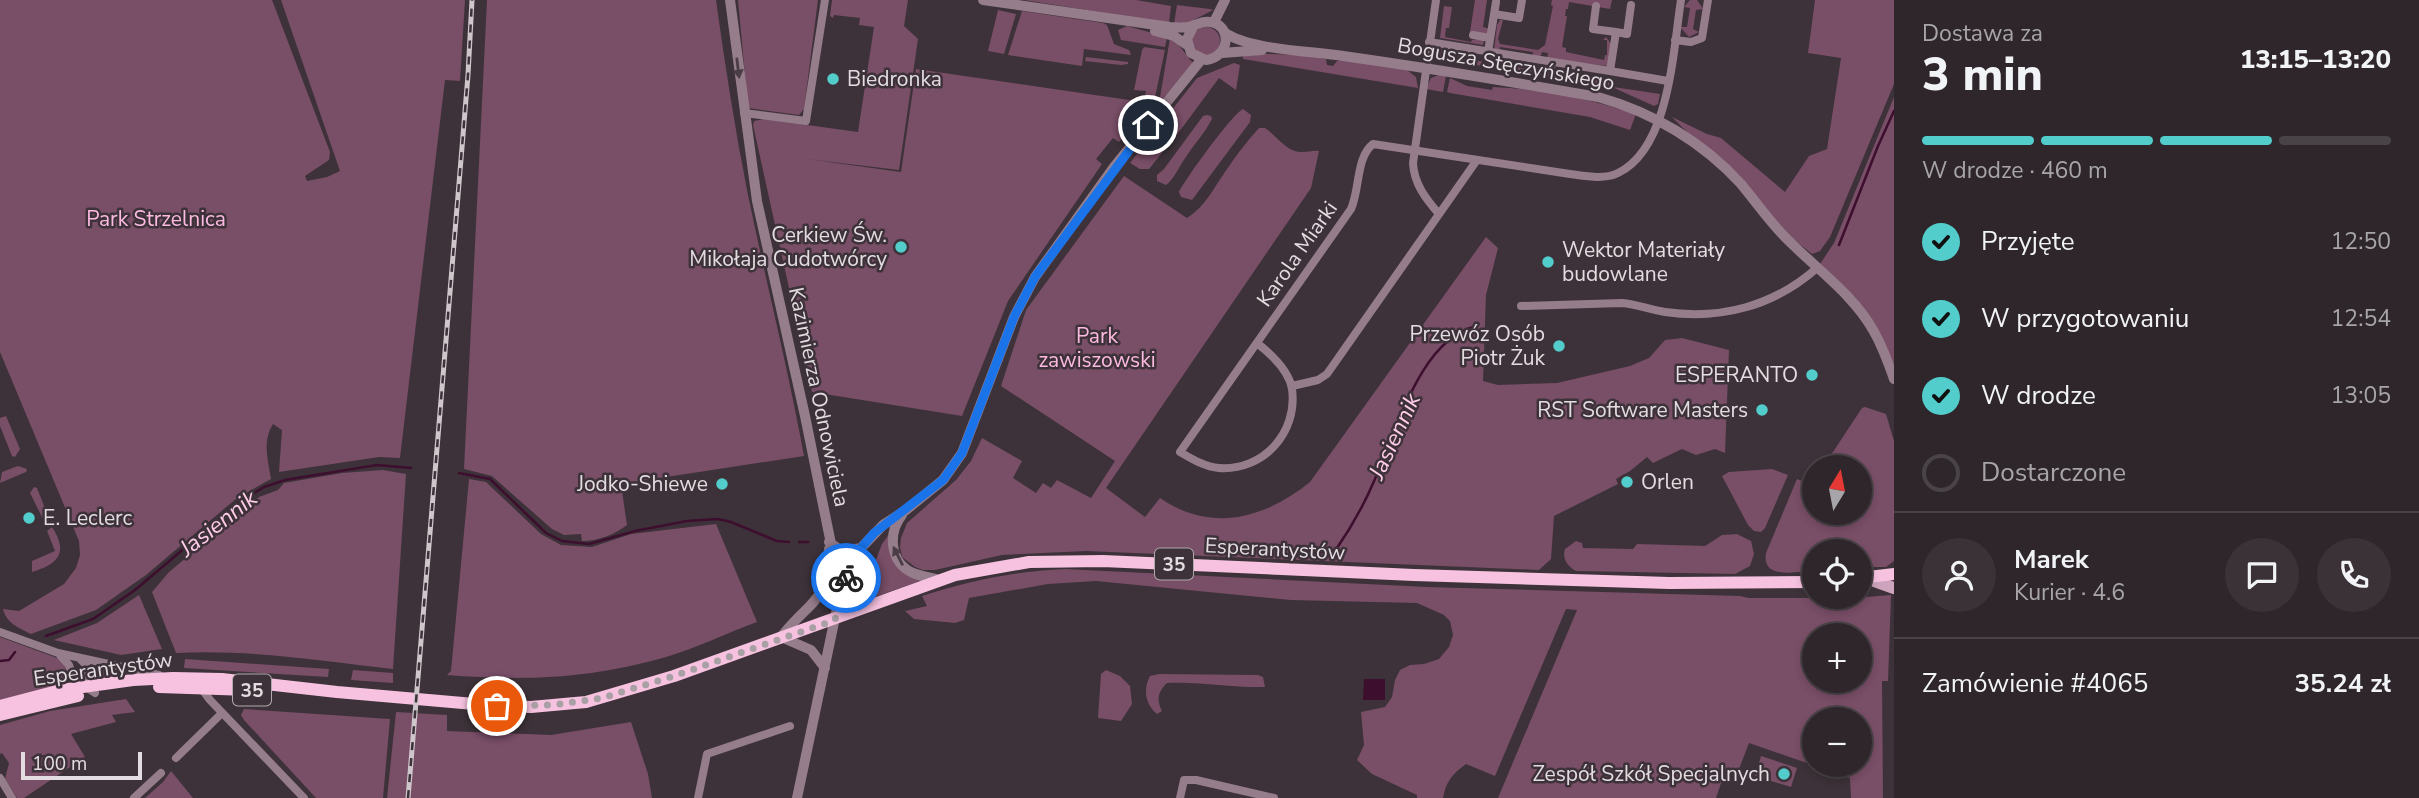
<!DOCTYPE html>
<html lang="pl">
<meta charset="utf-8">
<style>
:root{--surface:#2e262b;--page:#3a3237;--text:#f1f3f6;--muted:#a7a5a9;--line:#494347;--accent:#53cdcb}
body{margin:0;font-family:"Nunito Sans",sans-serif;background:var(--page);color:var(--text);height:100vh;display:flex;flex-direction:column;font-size:26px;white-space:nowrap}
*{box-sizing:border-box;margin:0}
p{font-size:23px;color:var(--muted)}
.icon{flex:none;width:38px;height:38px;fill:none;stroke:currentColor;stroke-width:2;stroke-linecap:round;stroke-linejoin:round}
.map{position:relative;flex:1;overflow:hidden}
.details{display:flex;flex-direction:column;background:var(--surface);width:525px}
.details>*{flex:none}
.needle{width:46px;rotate:10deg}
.buttons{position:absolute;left:1802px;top:455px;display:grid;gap:14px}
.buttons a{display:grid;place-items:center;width:70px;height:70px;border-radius:50%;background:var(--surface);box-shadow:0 4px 10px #0003,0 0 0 2px var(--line);font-size:35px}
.scale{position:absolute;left:21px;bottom:18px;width:121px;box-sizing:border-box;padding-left:7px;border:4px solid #e3dce0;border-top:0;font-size:19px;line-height:24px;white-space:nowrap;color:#e3dce0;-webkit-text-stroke:5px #3d3239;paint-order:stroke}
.pin{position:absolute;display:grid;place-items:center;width:60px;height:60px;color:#fff;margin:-30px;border:4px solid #fff;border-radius:50%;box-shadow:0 2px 7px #0007}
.courier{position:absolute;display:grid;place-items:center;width:70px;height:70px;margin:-35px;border:5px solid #1a73e8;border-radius:50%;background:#fff;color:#222;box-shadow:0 2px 9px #0007}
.head em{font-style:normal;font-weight:800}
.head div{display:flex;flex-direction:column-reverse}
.head{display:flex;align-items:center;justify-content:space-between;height:119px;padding:0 28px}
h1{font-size:46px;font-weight:800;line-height:52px}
.bar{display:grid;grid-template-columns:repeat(4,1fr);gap:10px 7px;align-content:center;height:84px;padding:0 28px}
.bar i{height:9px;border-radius:5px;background:var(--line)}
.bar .on{background:var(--accent)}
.bar p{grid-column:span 4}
.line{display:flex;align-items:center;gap:18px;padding:0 28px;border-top:2px solid var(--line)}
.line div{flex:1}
.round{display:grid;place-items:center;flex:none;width:74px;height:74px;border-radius:37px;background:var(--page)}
ol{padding:0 28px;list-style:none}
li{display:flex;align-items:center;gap:21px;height:77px}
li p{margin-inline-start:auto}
li .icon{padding:7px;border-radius:50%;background:var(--accent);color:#111;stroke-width:4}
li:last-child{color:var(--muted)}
li i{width:38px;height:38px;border:4px solid var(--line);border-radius:50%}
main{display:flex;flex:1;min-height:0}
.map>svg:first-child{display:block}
</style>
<main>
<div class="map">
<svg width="1894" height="798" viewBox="0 0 1894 798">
<rect width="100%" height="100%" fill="#3d3239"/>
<!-- green -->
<path fill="#794e67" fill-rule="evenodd" d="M0 0H272L330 152 329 160 305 176 307 181 327 177 340 171 281 0H465L460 81 445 80 400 458 379 457 279 472 282 430 273 424C262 442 268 460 271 479L237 498 146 575 96 610 31 634C19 628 6 623 3 609L19 611 64 584 76 568 80 555 79 541 0 352Z
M487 0H716C725 65 735 130 748 195 766 282 788 368 804 456L621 484 627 525C614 535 598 541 582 541L581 534 564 535 552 529 492 476 464 469Z
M738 0H818L804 109 799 115 748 108Z
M832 0H908L904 26 918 39 899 170 807 159 901 172 916 69 1143 102 1146 91 1134 90 1142 50 1144 47 1165 50 1154 102 1119 142 1113 138 1096 159 1102 164 1008 301 962 416 812 392 753 125 754 121 764 119 858 132 874 27 859 25 860 18 834 15 833 18 830 16Z
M1024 0H1136L1171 6 1169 23Z
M1475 0H1487L1483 27 1490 29 1488 34 1470 32Z
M1552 0H1612L1610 9 1569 2 1568 9H1566L1565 16H1567L1562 47 1566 48V52L1604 60 1605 55H1607V40H1603L1606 37 1612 45 1607 66 1547 59 1548 53 1542 52 1540 58 1532 57 1533 52 1500 47 1499 52 1494 50 1497 25 1500 20H1503L1498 39 1500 44 1538 50 1545 45 1553 6 1551 5Z
M1690 0H1697L1703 9 1696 10 1693 29 1699 32 1689 37 1680 27H1687L1690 8 1684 7Z
M1815 0H1894V84L1830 237 1820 251 1812 254 1792 238 1672 117 1707 134 1721 138 1785 192 1809 156 1827 149 1841 58 1808 53Z
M1177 5 1210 9 1213 10 1188 23 1174 24Z
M1444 6 1452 7 1449 28H1446L1445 37 1471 42 1472 40H1484L1483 45 1440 38Z
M998 10 1016 14 1004 54 988 51Z
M1022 11 1103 23 1107 25 1114 44 1129 50 1131 55 1084 49 1082 66 1008 55Z
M1127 26 1167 37 1165 47 1121 40 1118 30Z
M1192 41a14 14 0 1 1 28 0a14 14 0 1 1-28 0Z
M1170 38C1181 45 1185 54 1193 63L1159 103Z
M1436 48 1444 49 1443 55 1485 62 1486 55 1499 58 1498 64 1544 72 1546 65 1555 67 1554 73 1613 82V87L1660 94 1658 104 1654 106 1612 87 1445 60 1435 53Z
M1243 53 1303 55 1326 59 1327 65 1333 66 1337 61 1342 60 1407 70 1416 77 1418 88 1243 59Z
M1086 57 1128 62V64L1121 65 1085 61Z
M1234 63 1240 65 1236 90 1219 78 1182 128 1149 169H1140L1130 163 1197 78Z
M1439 75 1446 76 1443 92 1426 89 1431 78Z
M1450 78 1467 86 1492 90 1493 87C1542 89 1590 99 1636 114L1630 130 1590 117 1450 93 1447 92Z
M1894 97V364L1820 264 1834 243Z
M1243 109 1251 115 1250 122 1192 200 1181 197 1179 192C1186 178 1233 113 1243 109Z
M1207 115 1211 116 1212 119C1205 133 1194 144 1186 157 1179 166 1175 178 1166 185L1157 181V175L1164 169 1203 116Z
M1259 128H1265C1276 135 1287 153 1302 152 1309 152 1312 150 1319 151L1311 188 1106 488 1145 517 1160 498C1211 533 1264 519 1310 482L1486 237 1498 248 1486 295 1483 381 1498 385 1557 383 1630 366 1649 358 1665 340 1682 338 1729 350 1725 453 1715 449 1696 455 1682 449 1653 463 1647 457 1630 471 1616 479 1618 484 1554 516 1551 559 1539 570 1086 551 1002 555 935 570H923L915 567 902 557 900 547 901 538 907 523 956 480 971 461 982 438 1022 461 1013 478 1036 493 1043 483 1051 488 1057 480 1091 498 1115 461 1001 386 1026 310 1124 176 1187 218C1205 207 1213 189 1225 172 1235 157 1246 142 1259 128Z
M1865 407 1886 414 1894 441V561L1886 567H1860V551H1815V570C1797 572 1761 580 1766 553L1797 479 1812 485 1815 481V513H1860V467H1823L1862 408Z
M6 416 20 449 15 457 12 456 0 426V418Z
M18 466 27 469 26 472 0 483 2 472Z
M1772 469 1788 475 1765 528 1761 532 1754 531 1748 525 1722 476 1729 472Z
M383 470 406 474 393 669C321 661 248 649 176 653L152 592 169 572 259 497 278 490 284 483 342 473Z
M469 479 486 482 541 534 561 545 592 547 631 534 716 524 757 622C727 633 697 648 666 657 589 679 527 681 447 675L451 671Z
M34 487 37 488 48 516 47 520 43 519 30 493Z
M52 527C69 553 58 564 32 572V561L55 551 47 531Z
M889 534 888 544 923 580 860 602 882 544Z
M1737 534 1751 541 1754 554 1750 566 1735 574 1576 571C1567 566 1562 558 1565 549L1576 541 1582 543 1583 548 1633 549 1637 544 1705 546 1722 535Z
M1065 569 1427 587 1740 596 1749 598H1854L1891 595 1888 681H1882L1883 798H1851L1850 778 1749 743 1739 769 1722 780 1716 798H1498L1577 610 1566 609 1495 776 1466 764C1452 774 1446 782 1443 798H1417V795L1372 774 1357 760 1364 745 1361 712 1385 707 1392 697 1395 680 1400 670 1410 665 1424 664 1439 659 1449 647 1453 635 1450 621 1444 615 1417 603 1291 600 1096 581 1048 584 969 598 964 620 955 623 914 619 905 611 927 606 922 596C969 581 1015 571 1065 569ZM1815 635H1860V681H1815ZM1815 719H1860V765H1815Z
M139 595 162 649 121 655 54 640 97 623Z
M0 637 60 659 67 669 64 681 58 686 0 700Z
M185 659 329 669 328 677 184 668Z
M90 667 130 676 91 682Z
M353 670 393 673V683L351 680Z
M1106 670 1120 676 1130 686 1132 704 1121 721 1098 718 1101 674Z
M1159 674 1258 675 1263 677 1265 687C1232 688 1200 681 1167 683 1158 692 1156 699 1162 711L1157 714C1145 704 1143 689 1150 676Z
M126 699 135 712 112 715 116 722 71 734 85 757 24 798H17L5 779 9 763 2 753 0 754V725L50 711Z
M244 709 390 719 383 798H316L244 720 241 715Z
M396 712 447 715V731L551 735 631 722 648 774 652 798H387Z
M1761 756 1797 768 1791 787 1755 776Z
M171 771 193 798H145L163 782Z"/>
<!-- water -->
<path fill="#3d0e2e" d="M1364 679H1385V700H1363Z"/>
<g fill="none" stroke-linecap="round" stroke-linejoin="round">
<!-- stream -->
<path stroke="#3d0e2e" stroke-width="2.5" d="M1839 245 1878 146 1894 111
M459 473 490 479 546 533 562 541 589 544 635 531 687 521 718 519 731 522 777 541 789 542
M799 542H808
M1321 552 1335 551C1351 528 1364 505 1375 479 1397 432 1419 339 1477 326
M46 636 93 619 135 590 238 503 264 487 285 480 377 465 411 468
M0 661 9 660 15 652"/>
<!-- minor -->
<path stroke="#967d8b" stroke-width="8" d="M1436 0 1413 163C1414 184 1426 199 1439 214
M1494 14 1519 18 1522 0
M1616 32 1627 34 1631 5
M1473 35 1490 38
M1675 40 1691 42 1702 38 1708 0
M1429 42 1610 71 1616 32 1593 29 1596 6
M1488 52 1496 2
M1610 71 1668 81
M744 113 806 121 825 0
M1521 306 1622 303C1637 304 1650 310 1665 312 1721 320 1774 306 1817 268
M1257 343C1271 354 1289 370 1292 389 1298 433 1263 471 1219 468 1205 467 1192 459 1180 452L1351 209C1360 189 1356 157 1373 144L1570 174C1585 176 1604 180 1618 173 1670 148 1673 50 1681 0
M1292 386 1318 380 1327 374 1477 160
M0 632 58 653 159 675
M60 655 69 665 74 679 95 693
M81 660C91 668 89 678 83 688
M201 688 210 700 304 798
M176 758 222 713
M0 778 12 798
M134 798 161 773
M698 798 707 754 790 726
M1180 798 1184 780H1196L1274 798"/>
<!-- tertiary -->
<path stroke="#967d8b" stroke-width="10" d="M730 0 757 201 805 416 840 588
M983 0 1170 27C1176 27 1182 28 1188 27 1196 26 1201 20 1210 22 1233 25 1230 57 1206 60L1191 53 1187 39 1194 25
M1214 22 1225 0
M1155 31 1174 36 1187 45
M1224 32C1248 50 1312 51 1343 56 1428 68 1513 82 1598 97 1652 112 1703 142 1741 184 1756 202 1769 221 1785 237 1814 267 1853 294 1873 330 1882 345 1888 362 1894 379
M1222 53 1262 50
M902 515C888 533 889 562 913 573 921 576 931 578 940 580
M829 542 842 551 861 548
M825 668 811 650 781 637C811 598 826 607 829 549
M797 798 840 594 855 560 861 548 883 525 906 510 943 480 962 453 1014 317 1035 277 1114 167 1201 60"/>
<!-- secondary -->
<path stroke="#cda4bb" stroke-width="12" d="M1866 578 1894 588"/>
<!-- primary -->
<path stroke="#f7c2e0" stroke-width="12" d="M1860 578 1894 574
M159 687 249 690
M0 706 61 690 133 680 173 678 222 679 337 692 497 706 531 707 586 702 674 676 955 575 1029 562 1103 561 1414 575 1669 583 1815 582
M0 715 78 696"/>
<defs>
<path id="rail" d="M408 798 468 75 472 0"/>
</defs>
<!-- rail casing -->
<use href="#rail" stroke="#cec6cb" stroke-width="5"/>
<!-- rail -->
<use href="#rail" stroke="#3d3239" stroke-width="2.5" stroke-dasharray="8" stroke-linecap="butt"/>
</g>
<!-- one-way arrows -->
<defs><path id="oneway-solid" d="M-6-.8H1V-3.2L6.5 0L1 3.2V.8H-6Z" transform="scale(1.75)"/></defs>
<g fill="#4a3d45">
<use href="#oneway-solid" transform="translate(738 68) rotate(83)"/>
<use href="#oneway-solid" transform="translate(898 556) rotate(-117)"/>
</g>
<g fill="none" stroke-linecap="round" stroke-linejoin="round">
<!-- done -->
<path stroke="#a9a0a6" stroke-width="7" stroke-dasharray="0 12.6" d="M497 706 552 705 602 698 674 676 835 620 846 578"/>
<!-- route -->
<path stroke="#1a73e8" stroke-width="9" d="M846 578 861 548 874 533 943 480 962 453 1014 317 1035 277 1148 125"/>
</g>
<!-- markers -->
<g fill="#53cdcb" stroke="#3d3239" stroke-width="2.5">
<circle cx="833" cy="79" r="7"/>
<circle cx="901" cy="247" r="7"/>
<circle cx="1548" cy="262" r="7"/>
<circle cx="1559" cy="346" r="7"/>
<circle cx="1812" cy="375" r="7"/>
<circle cx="1762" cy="410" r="7"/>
<circle cx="1627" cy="482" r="7"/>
<circle cx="722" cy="484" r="7"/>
<circle cx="29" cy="518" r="7"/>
<circle cx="1784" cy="774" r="7"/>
</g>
<g text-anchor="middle" stroke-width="5" stroke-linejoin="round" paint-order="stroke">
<!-- shield labels -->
<g fill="#3d3239" stroke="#b1a9ae" stroke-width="2">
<rect x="1155" y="548.5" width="38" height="31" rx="5"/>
<rect x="233" y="674.5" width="38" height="31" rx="5"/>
</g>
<g font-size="19" font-weight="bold" fill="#e3dce0">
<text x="1174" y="571">35</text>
<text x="252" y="697">35</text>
</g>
<!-- street labels -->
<g font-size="21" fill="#e3dce0" stroke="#3d3239">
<text transform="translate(1506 64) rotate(10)" y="7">Bogusza Stęczyńskiego</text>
<text transform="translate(1297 254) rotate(-55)" y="7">Karola Miarki</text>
<text transform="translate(819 397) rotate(78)" y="7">Kazimierza Odnowiciela</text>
<text transform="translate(1275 549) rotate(3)" y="7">Esperantystów</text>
<text transform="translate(103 669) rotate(-8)" y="7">Esperantystów</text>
</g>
<!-- poi labels -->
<g font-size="21" fill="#e3dce0" stroke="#3d3239" text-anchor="end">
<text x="847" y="86" text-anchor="start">Biedronka</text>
<text x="887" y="242">Cerkiew Św.<tspan x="887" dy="24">Mikołaja Cudotwórcy</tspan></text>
<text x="1562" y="257" text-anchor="start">Wektor Materiały<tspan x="1562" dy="24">budowlane</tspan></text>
<text x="1545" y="341">Przewóz Osób<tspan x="1545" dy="24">Piotr Żuk</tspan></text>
<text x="1798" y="382">ESPERANTO</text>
<text x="1748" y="417">RST Software Masters</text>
<text x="1641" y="489" text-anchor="start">Orlen</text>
<text x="708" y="491">Jodko-Shiewe</text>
<text x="43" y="525" text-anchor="start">E. Leclerc</text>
<text x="1770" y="781">Zespół Szkół Specjalnych</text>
</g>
<!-- park labels -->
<g font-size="21" fill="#fdbae1" stroke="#3d3239">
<text x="156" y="226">Park Strzelnica</text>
<text x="1097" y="343">Park<tspan x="1097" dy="24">zawiszowski</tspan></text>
</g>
<!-- water labels -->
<g font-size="23" font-style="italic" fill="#ffcce9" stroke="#3d3239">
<text transform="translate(1394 436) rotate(-65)" y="8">Jasiennik</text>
<text transform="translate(218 523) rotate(-38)" y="8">Jasiennik</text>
</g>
</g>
</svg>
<div class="buttons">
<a><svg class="needle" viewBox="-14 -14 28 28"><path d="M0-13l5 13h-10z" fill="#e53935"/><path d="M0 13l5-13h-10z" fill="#a7a5a9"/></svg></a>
<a><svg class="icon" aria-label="locate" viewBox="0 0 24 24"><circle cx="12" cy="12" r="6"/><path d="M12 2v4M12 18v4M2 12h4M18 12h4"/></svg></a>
<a>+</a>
<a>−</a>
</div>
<div class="scale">100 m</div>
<div class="pin" style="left:497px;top:706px;background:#ea580c"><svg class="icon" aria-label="bag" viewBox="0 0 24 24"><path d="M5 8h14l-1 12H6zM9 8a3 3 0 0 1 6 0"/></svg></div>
<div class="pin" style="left:1148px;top:125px;background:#1f2937"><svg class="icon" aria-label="home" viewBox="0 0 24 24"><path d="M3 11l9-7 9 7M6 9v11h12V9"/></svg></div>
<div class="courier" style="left:846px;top:578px"><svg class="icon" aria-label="bike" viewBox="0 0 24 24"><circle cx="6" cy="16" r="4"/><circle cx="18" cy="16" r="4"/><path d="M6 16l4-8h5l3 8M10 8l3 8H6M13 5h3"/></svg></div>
</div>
<section class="details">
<div class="head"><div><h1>3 min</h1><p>Dostawa za</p></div><em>13:15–13:20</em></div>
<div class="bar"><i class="on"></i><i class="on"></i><i class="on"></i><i></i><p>W drodze · 460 m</p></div>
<ol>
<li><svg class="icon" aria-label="check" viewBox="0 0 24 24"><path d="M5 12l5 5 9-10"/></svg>Przyjęte<p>12:50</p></li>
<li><svg class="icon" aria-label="check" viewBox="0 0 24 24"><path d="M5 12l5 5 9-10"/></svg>W przygotowaniu<p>12:54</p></li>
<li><svg class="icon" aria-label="check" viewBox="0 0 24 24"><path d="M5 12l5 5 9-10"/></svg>W drodze<p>13:05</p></li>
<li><i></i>Dostarczone</li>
</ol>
<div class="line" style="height:126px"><a class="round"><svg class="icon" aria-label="person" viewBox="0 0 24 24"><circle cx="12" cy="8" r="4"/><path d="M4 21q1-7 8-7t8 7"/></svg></a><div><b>Marek</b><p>Kurier · 4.6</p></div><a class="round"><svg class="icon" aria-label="chat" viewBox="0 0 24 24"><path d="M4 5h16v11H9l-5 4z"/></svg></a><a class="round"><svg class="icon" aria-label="phone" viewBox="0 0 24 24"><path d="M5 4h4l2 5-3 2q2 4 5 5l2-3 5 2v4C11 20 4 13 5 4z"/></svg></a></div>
<div class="line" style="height:91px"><div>Zamówienie #4065</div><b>35.24 zł</b></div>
</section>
</main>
